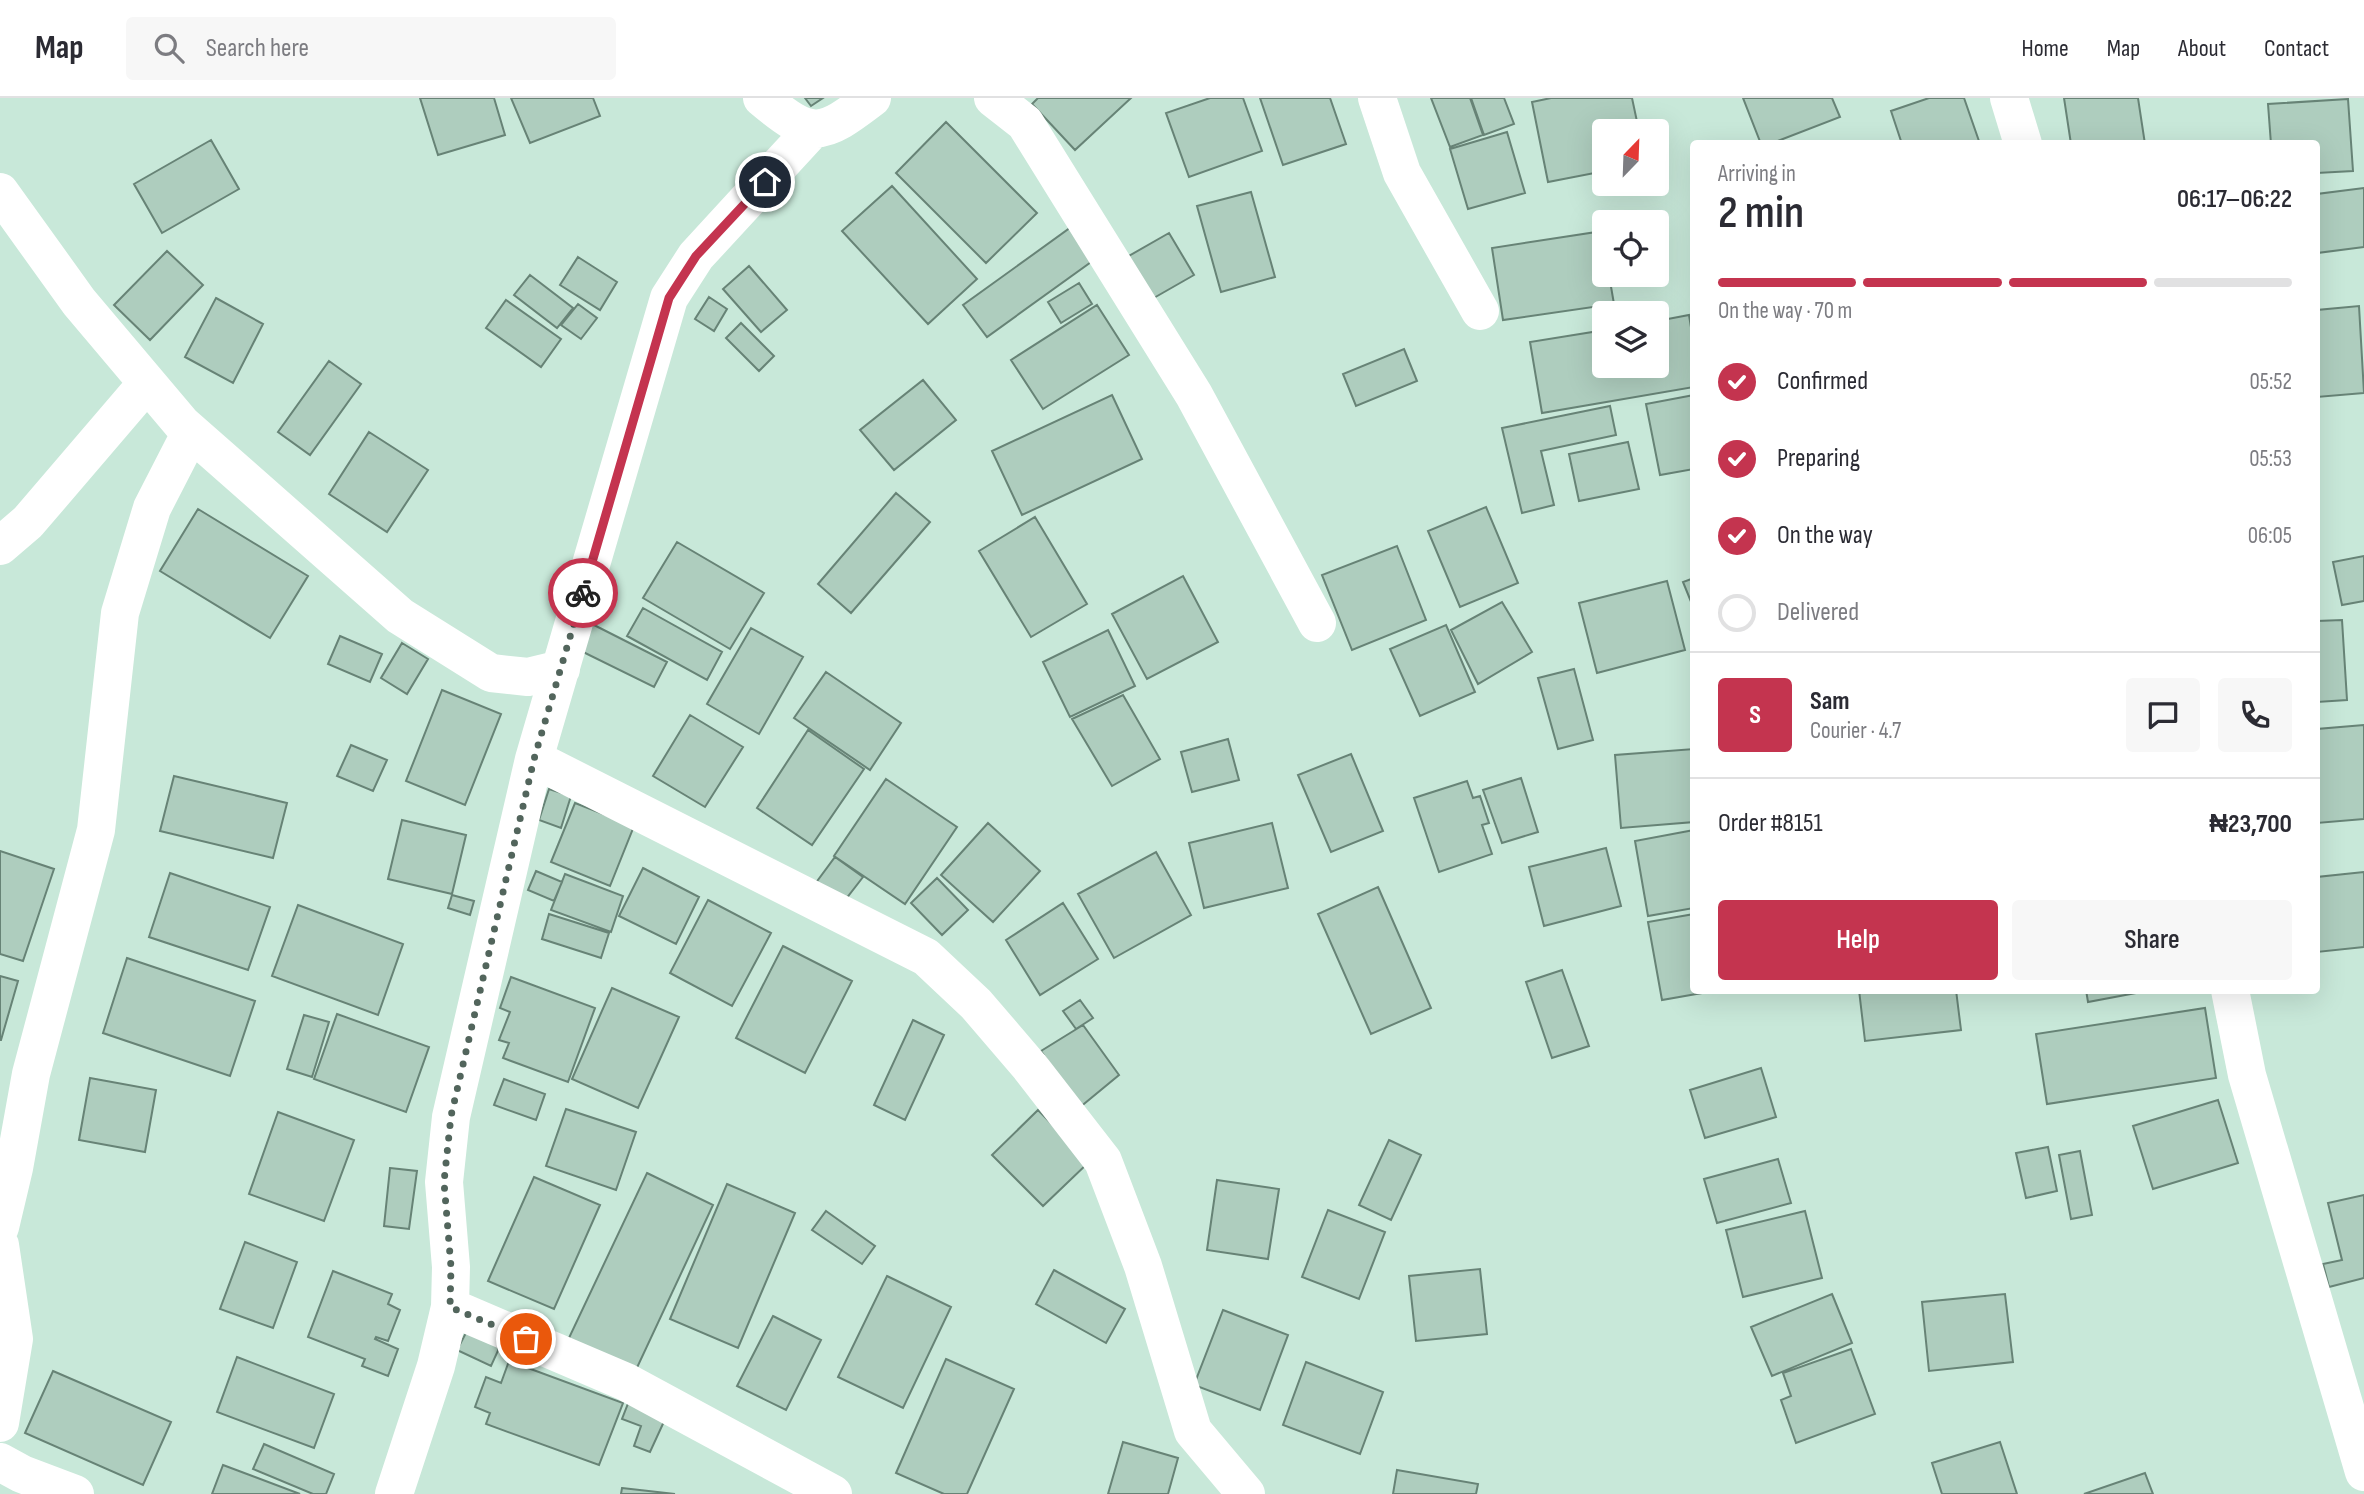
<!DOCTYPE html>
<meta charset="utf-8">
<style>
:root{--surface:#fff;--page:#f7f7f7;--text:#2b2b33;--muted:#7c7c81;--line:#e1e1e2;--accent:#c4344f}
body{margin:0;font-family:"Sofia Sans Condensed",sans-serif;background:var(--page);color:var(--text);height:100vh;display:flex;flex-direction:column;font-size:26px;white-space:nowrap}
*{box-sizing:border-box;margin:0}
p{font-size:23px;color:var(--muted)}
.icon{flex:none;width:38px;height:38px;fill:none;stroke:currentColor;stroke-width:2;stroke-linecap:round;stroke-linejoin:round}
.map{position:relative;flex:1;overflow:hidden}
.side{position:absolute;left:1690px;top:42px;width:630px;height:854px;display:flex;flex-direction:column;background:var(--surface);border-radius:7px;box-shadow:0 7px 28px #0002}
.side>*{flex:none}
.needle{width:46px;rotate:23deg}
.buttons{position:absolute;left:1592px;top:21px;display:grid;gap:14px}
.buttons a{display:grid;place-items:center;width:77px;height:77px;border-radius:7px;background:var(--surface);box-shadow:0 7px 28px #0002;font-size:35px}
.pin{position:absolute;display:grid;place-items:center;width:60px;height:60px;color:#fff;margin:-30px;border:4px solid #fff;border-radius:50%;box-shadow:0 2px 7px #0007}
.courier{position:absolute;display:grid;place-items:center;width:70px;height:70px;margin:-35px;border:5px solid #c4344f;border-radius:50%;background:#fff;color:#222;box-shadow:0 2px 9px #0007}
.head em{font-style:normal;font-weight:600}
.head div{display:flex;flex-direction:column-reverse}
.head{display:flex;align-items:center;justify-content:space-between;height:119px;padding:0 28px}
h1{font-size:46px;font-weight:600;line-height:52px}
.bar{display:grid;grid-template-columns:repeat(4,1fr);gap:10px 7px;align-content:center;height:84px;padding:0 28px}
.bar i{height:9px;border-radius:5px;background:var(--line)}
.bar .active{background:var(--accent)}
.bar p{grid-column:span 4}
.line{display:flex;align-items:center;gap:18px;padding:0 28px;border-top:2px solid var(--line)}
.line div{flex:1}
.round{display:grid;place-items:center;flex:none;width:74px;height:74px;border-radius:7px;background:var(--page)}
ol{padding:0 28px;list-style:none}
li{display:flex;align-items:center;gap:21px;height:77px}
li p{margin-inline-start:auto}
li .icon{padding:7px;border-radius:50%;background:var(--accent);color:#fff;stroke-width:4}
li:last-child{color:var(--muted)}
li i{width:38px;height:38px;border:4px solid var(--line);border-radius:50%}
.primary-button{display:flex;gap:14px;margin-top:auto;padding:14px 28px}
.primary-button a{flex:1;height:80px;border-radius:7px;background:var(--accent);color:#fff;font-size:28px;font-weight:600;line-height:80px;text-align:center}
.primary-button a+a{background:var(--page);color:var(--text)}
header{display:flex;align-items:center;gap:42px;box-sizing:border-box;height:98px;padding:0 35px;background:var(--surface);border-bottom:2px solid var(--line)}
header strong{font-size:33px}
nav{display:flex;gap:38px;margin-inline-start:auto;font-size:24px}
.search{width:490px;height:63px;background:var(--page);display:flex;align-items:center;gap:18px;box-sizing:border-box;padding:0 24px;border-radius:7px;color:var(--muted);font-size:26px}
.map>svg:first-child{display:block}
</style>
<header>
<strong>Map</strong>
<div class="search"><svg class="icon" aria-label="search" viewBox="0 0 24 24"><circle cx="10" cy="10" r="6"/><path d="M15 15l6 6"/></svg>Search here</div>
<nav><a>Home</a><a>Map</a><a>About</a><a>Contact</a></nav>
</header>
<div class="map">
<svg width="2364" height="1396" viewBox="0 0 2364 1396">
<rect width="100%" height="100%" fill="#c8e8d9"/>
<!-- building -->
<path fill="#aecdbe" stroke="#678376" stroke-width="2" d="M420 0H494L505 37 438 57Z
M511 0H593L600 18 530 45Z
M805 0H823L811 8Z
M1038 0H1131L1075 52 1032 6Z
M1210 0H1243L1262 53 1189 79 1166 15Z
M1260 0H1330L1346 46 1283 67Z
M1431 0H1470L1483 37 1450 49Z
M1471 0H1504L1514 26 1484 37Z
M1551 0H1632L1639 33H1605V73L1548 84 1532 4Z
M1743 0H1832L1840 19 1770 46H1761Z
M1929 0H1964L1980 46H1902L1891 13Z
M2064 0H2138L2145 46H2071Z
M2348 1 2353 73 2317 75V46H2271L2268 6Z
M946 24 1037 115 986 165 896 75Z
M1507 34 1525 95 1468 111 1450 51Z
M211 42 239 91 162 135 134 86Z
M892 88 977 181 928 226 842 133Z
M2364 90V149L2317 155V96Z
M1251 94 1275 179 1221 194 1197 108Z
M1074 127 1098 159 987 239 963 207Z
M1603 133 1605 177H1609L1614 206 1503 222 1492 150Z
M1169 135 1194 177 1152 201 1127 159Z
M167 153 203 187 150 242 114 207Z
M578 159 617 184 600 212 560 187Z
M749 168 787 212 761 234 723 191Z
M530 177 573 210 557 230 514 197Z
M1079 185 1092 206 1061 225 1048 204Z
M709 199 727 211 714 233 695 221Z
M216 200 263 226 233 285 185 259Z
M506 202 561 241 541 269 486 230Z
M578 206 597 220 581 241 561 227Z
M1097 207 1129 257 1043 311 1011 262Z
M2359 208 2364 295 2317 299V212Z
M1689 217 1694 248V289L1542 315 1530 244 1605 232V268H1657V223Z
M741 225 774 258 759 273 726 240Z
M1404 251 1417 283 1356 308 1343 276Z
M329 263 361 286 310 357 278 334Z
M923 282 956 322 894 372 860 332Z
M1112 297 1142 361 1022 417 992 353Z
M1694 297V371L1660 377 1646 306Z
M1610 308 1616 337 1541 353 1554 407 1522 415 1502 330Z
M369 334 428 372 387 434 329 396Z
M1628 344 1639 391 1579 403 1569 356Z
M896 395 930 424 851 515 818 486Z
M1486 409 1518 485 1460 509 1428 433Z
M198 411 308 478 270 540 160 473Z
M1035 419 1087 506 1031 539 979 453Z
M677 444 764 495 730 551 643 500Z
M1397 448 1426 522 1352 552 1322 477Z
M2364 458V503L2342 507 2333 464Z
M1183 478 1218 544 1147 581 1112 516Z
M1694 480V511L1683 484Z
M1667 483 1685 552 1597 575 1579 505Z
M1502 504 1532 554 1478 586 1451 532Z
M643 510 722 554 707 582 627 538Z
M2342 522 2347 602 2317 604V523Z
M592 526 667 564 654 589 579 552Z
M1446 527 1475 594 1420 618 1390 551Z
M751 530 803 559 759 636 707 606Z
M1108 532 1135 588 1070 619 1043 564Z
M340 538 382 556 370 584 328 566Z
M402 545 428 561 407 596 381 580Z
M1574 571 1593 642 1558 651 1538 580Z
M826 574 901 625 870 672 794 620Z
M442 592 501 616 465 707 406 683Z
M1123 597 1160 661 1112 688 1072 621Z
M690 617 743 649 705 709 653 678Z
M2364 627V721L2317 725V631Z
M808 632 864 671 812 747 757 710Z
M1228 641 1239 682 1192 694 1181 654Z
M351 647 387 662 373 693 337 678Z
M1694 651V724L1621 730 1615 657Z
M1351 656 1383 733 1331 754 1298 677Z
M174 678 287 705 273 760 160 733Z
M1521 680 1538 734 1502 745 1483 692Z
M886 681 957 729 905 806 834 758Z
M1467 683 1473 700 1480 698 1489 725 1482 727 1492 756 1439 774 1414 700Z
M549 691 571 698 561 730 539 722Z
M575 705 634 728 610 788 551 764Z
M402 722 466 737 452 796 388 781Z
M988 725 1040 773 993 824 941 777Z
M1272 725 1288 790 1204 810 1189 745Z
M1694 732V810L1648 818 1635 743Z
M1606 750 1621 808 1544 828 1529 769Z
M0 753 54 771 23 863 0 856Z
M1156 754 1191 817 1114 860 1078 796Z
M835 759 863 779 842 806 815 786Z
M643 770 699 799 676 846 619 818Z
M536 773 562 784 554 803 528 792Z
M2364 774V849L2317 854V779Z
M170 775 270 809 248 872 149 839Z
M565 776 623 798 611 834 551 812Z
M937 780 968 812 942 837 911 805Z
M1378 789 1431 910 1371 936 1318 816Z
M452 797 474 803 470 817 448 810Z
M708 802 771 835 732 908 670 875Z
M1063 805 1098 861 1040 897 1006 842Z
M298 807 403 846 378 917 272 878Z
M549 816 609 835 601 860 542 841Z
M1694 816V892H1719L1662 902 1648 824Z
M783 848 852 883 805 975 736 940Z
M127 860 255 903 230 978 103 935Z
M1562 872 1589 948 1552 960 1526 884Z
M0 878 18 883 1 942H0Z
M511 879 595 910 568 984 503 960 509 945 499 942 510 914 500 910Z
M612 890 679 919 638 1010 572 981Z
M1859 892H1956L1961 932 1865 943Z
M2086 892H2152L2088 904Z
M1080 902 1093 920 1076 931 1063 913Z
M2205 910 2216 980 2047 1006 2036 936Z
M337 916 429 949 406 1014 314 981Z
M304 917 329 924 312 979 287 971Z
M913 922 944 937 905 1022 874 1007Z
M1083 927 1119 977 1079 1010 1041 953Z
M1761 970 1776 1019 1705 1040 1690 992Z
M90 980 156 992 145 1054 79 1042Z
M504 981 545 996 536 1022 494 1007Z
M2218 1002 2238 1065 2153 1091 2133 1028Z
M566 1011 636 1034 616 1092 546 1068Z
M1038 1012 1089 1064 1043 1108 992 1057Z
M278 1014 354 1042 324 1123 249 1096Z
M1389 1042 1421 1057 1391 1122 1359 1107Z
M2048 1049 2057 1093 2026 1100 2016 1055Z
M2080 1053 2092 1117 2071 1121 2059 1057Z
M1778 1061 1791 1105 1717 1125 1704 1081Z
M390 1070 417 1073 409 1131 384 1128Z
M647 1075 713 1107 635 1274 568 1242Z
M534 1079 600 1107 554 1211 488 1183Z
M1217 1082 1279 1091 1268 1161 1207 1152Z
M727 1086 795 1115 738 1250 670 1221Z
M2364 1097V1180L2329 1189 2323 1166 2342 1162 2328 1105Z
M1328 1112 1385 1134 1359 1201 1302 1179Z
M826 1113 875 1148 862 1166 812 1132Z
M1805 1113 1822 1180 1743 1199 1726 1132Z
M245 1144 297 1164 273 1230 220 1211Z
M1480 1171 1487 1236 1416 1243 1409 1178Z
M1054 1172 1125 1211 1106 1245 1036 1206Z
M333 1173 392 1196 388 1206 400 1212 388 1243 376 1239 375 1241 398 1251 388 1278 362 1268 365 1261 308 1239Z
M887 1178 951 1209 903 1310 838 1279Z
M1832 1196 1852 1245 1772 1278 1751 1229Z
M2005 1196 2013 1264 1929 1273 1922 1204Z
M1223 1212 1288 1237 1260 1312 1194 1287Z
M773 1218 821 1242 786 1312 737 1288Z
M468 1231 501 1246 491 1268 457 1252Z
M1851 1251 1875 1316 1796 1345 1781 1302 1791 1298 1783 1275Z
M237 1259 334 1296 314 1350 217 1314Z
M946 1261 1014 1291 967 1396H944L896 1375Z
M509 1263 623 1305 599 1367 486 1326 490 1315 475 1309 486 1279 501 1285Z
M1306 1264 1383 1294 1360 1356 1283 1327Z
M53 1273 171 1324 143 1387 25 1335Z
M629 1303 667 1317 650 1354 634 1348 641 1328 622 1321Z
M1123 1344 1178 1360 1168 1396H1108Z
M2000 1344 2017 1396H1942L1932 1365Z
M264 1346 334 1376 326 1396H313L253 1371Z
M223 1367 300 1396H212Z
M1397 1372 1478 1386 1476 1396H1393Z
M2145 1375 2153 1396H2084Z
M622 1390 675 1396H621Z"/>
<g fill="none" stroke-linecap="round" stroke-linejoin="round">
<!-- minor -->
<path stroke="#fff" stroke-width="38" d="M762 0C812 42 821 39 872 0
M993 0 1025 25 1194 297 1317 525
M1377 0 1402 75 1480 213
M2009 0 2023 46
M0 94 79 204 182 326 400 518 491 575 528 579 561 571
M0 448 28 424 147 285
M534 661 926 859 976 906 1030 969 1103 1063 1143 1168 1193 1333 1246 1396
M2230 892 2247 977 2364 1374
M0 1129 14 1070 31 976 96 732 120 515 152 410 191 334
M0 1147 14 1241 0 1325
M450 1209 626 1284 833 1396
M0 1364 22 1376 75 1396
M394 1396 436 1268 450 1209 451 1169 444 1084 451 1019 534 661 669 200 696 158 812 32"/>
</g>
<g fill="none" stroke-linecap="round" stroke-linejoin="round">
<!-- done -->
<path stroke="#52655c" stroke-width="7" stroke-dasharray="0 12.6" d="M526 1241 450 1209 451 1169 444 1084 451 1018 534 661 583 495"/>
<!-- route -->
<path stroke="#c4344f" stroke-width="9" d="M583 495 669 200 696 158 765 84"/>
</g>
</svg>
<div class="buttons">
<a><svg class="needle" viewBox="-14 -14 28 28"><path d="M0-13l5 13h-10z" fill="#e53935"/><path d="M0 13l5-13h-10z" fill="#7c7c81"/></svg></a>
<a><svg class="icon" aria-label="locate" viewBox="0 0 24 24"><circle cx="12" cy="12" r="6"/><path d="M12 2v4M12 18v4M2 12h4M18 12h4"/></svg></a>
<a><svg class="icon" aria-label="layers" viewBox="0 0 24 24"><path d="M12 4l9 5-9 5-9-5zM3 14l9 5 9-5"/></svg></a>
</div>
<div class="pin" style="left:526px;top:1241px;background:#ea580c"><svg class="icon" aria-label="bag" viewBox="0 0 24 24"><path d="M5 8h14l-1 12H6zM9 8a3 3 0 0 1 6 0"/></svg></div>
<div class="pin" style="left:765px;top:84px;background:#1f2937"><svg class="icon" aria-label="home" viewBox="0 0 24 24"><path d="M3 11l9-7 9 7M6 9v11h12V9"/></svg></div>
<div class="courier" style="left:583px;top:495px"><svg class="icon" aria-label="bike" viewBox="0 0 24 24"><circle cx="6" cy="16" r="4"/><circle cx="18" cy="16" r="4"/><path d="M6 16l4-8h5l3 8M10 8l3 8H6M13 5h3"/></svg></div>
<section class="side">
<div class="head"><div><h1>2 min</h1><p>Arriving in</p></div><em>06:17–06:22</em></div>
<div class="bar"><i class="active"></i><i class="active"></i><i class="active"></i><i></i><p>On the way · 70 m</p></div>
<ol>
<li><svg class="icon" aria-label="check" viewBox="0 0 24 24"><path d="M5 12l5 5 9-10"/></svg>Confirmed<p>05:52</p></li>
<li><svg class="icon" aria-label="check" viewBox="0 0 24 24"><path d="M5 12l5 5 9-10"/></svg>Preparing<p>05:53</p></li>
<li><svg class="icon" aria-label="check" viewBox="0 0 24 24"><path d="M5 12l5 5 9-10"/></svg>On the way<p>06:05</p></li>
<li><i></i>Delivered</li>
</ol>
<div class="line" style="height:126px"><b class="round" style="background:var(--accent);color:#fff">S</b><div><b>Sam</b><p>Courier · 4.7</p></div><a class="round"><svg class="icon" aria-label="chat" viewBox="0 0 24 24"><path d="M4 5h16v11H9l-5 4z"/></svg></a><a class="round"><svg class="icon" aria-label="phone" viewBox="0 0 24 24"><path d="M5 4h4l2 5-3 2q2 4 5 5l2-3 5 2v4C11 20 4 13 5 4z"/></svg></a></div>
<div class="line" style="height:91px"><div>Order #8151</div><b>₦23,700</b></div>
<div class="primary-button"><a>Help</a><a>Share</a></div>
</section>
</div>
